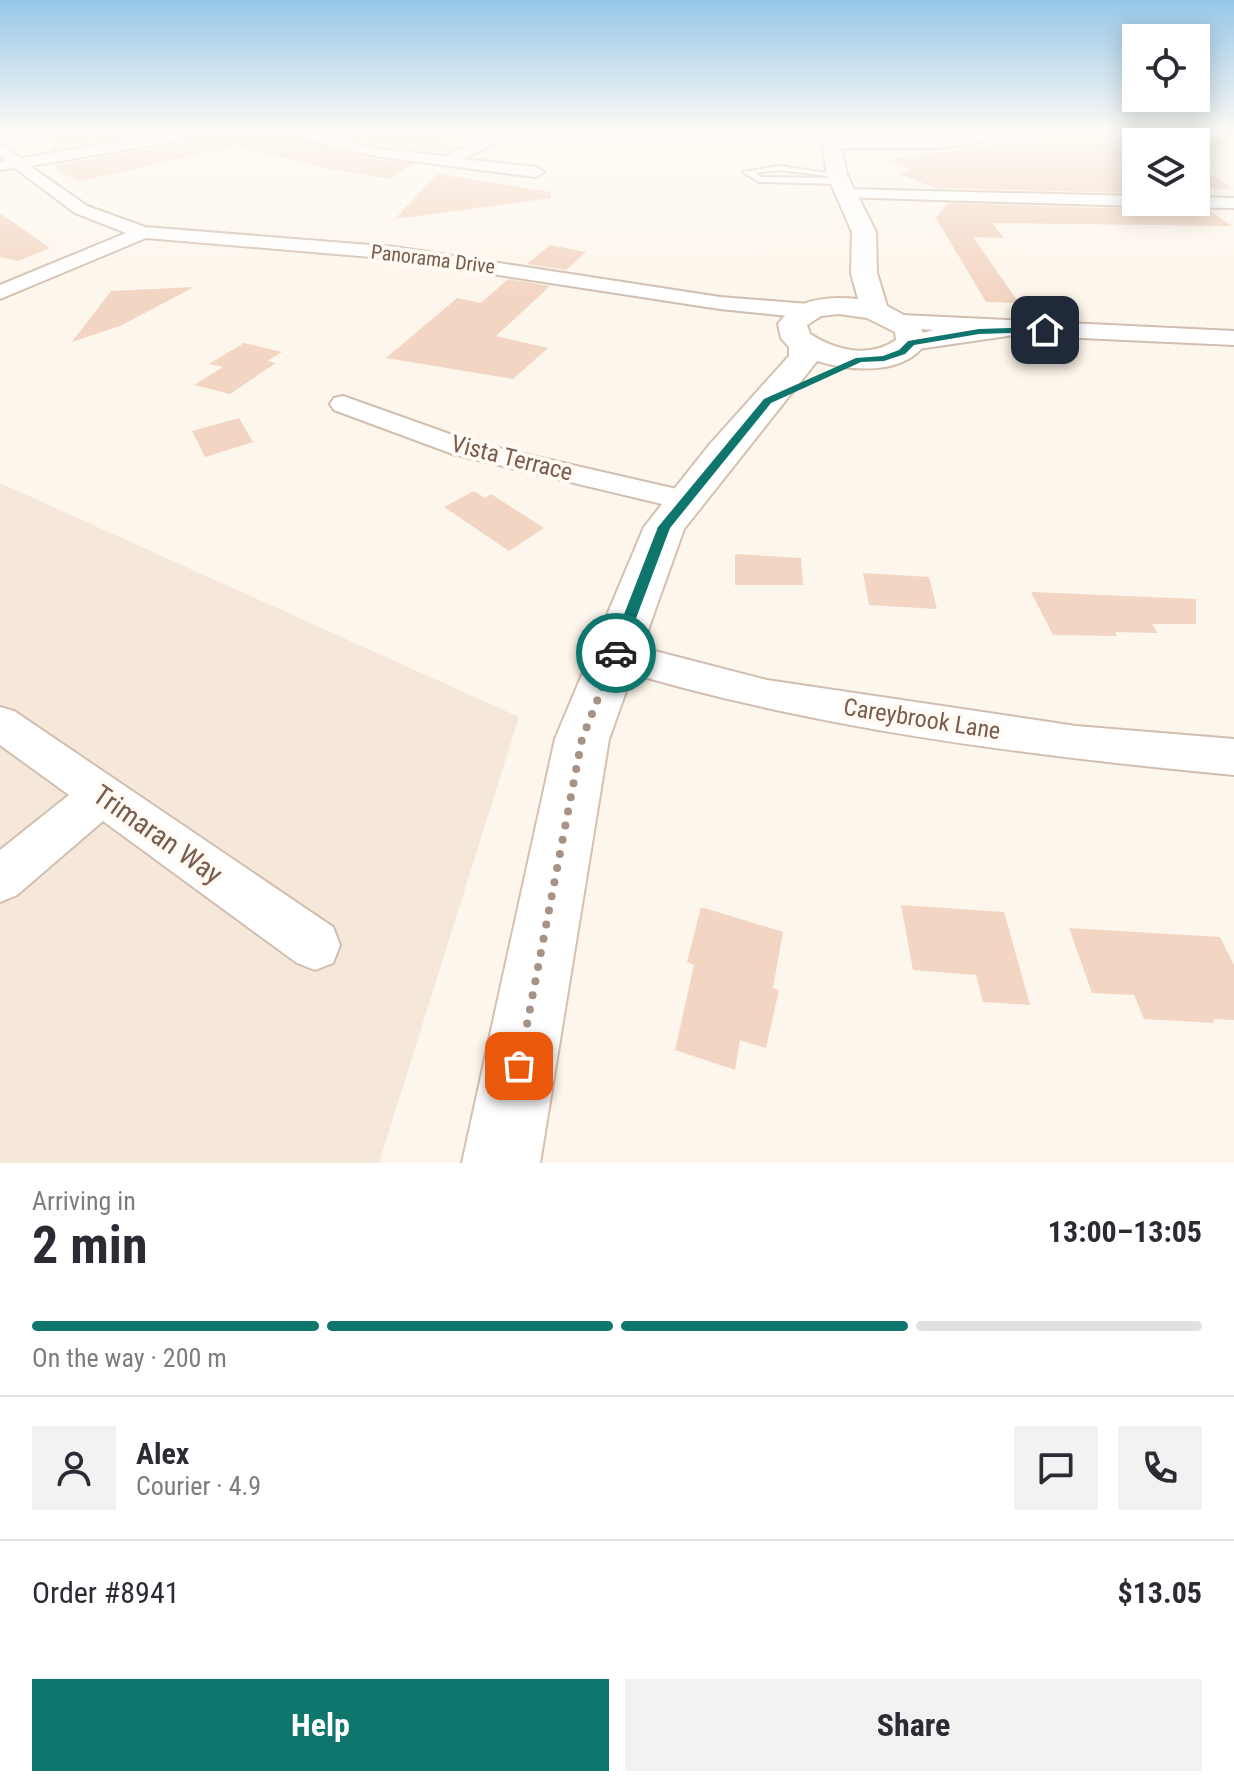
<!DOCTYPE html>
<meta charset="utf-8">
<style>
:root{--surface:#fff;--page:#f2f2f3;--text:#2b2b33;--muted:#7c7c81;--line:#e1e1e2;--accent:#0f766e}
body{margin:0;font-family:"Roboto Condensed",sans-serif;background:var(--page);color:var(--text);height:100vh;display:flex;flex-direction:column;font-size:30px;white-space:nowrap}
*{box-sizing:border-box;margin:0}
p{font-size:26px;color:var(--muted)}
.icon{flex:none;width:44px;height:44px;fill:none;stroke:currentColor;stroke-width:2;stroke-linecap:round;stroke-linejoin:round}
.map{position:relative;height:1163px;overflow:hidden}
.sheet{display:flex;flex-direction:column;background:var(--surface);flex:1}
.sheet>*{flex:none}
.controls{position:absolute;left:1122px;top:24px;display:grid;gap:16px}
.controls a{display:grid;place-items:center;width:88px;height:88px;border-radius:0px;background:var(--surface);box-shadow:0 4px 20px #0003;font-size:40px}
.pin{position:absolute;display:grid;place-items:center;width:68px;height:68px;color:#fff;margin:-34px;border-radius:16px;box-shadow:0 4px 12px #0006}
.courier{position:absolute;display:grid;place-items:center;width:80px;height:80px;margin:-40px;border:6px solid #0f766e;border-radius:50%;background:#fff;color:#222;box-shadow:0 2px 10px #0007}
.head em{font-style:normal;font-weight:700}
.head div{display:flex;flex-direction:column-reverse}
.head{display:flex;align-items:center;justify-content:space-between;height:136px;padding:0 32px}
h1{font-size:52px;font-weight:700;line-height:60px}
.bar{display:grid;grid-template-columns:repeat(4,1fr);gap:12px 8px;align-content:center;height:96px;padding:0 32px}
.bar i{height:10px;border-radius:6px;background:var(--line)}
.bar .active{background:var(--accent)}
.bar p{grid-column:span 4}
.line{display:flex;align-items:center;gap:20px;padding:0 32px;border-top:2px solid var(--line)}
.line div{flex:1}
.round{display:grid;place-items:center;flex:none;width:84px;height:84px;border-radius:0px;background:var(--page)}
.cta{display:flex;gap:16px;margin-top:auto;padding:16px 32px}
.cta a{flex:1;height:92px;border-radius:0px;background:var(--accent);color:#fff;font-size:32px;font-weight:700;line-height:92px;text-align:center}
.cta a+a{background:var(--page);color:var(--text)}
.map>svg:first-child{display:block}
</style>
<div class="map">
<svg width="1234" height="1163" viewBox="0 0 1234 1163">
<rect width="100%" height="100%" fill="#fdf6ec"/>
<!-- residential -->
<path fill="#f5e8da" d="M0 483 519 717 379 1163H0Z"/>
<!-- building -->
<path fill="#f3d5c3" d="M51 131H165L54 150Z
M224 131H265L379 160 414 164 388 179 331 169 236 146 81 181 57 172 56 165 214 138Z
M313 131H453L438 139 456 141 436 152 380 146Z
M1156 131H1234V143L1196 153V142H1151Z
M1096 139 1136 157V193L937 188 897 174 912 170 889 160 997 144Z
M1196 165 1233 189 1196 188Z
M437 174 551 192V198L395 219Z
M1147 202H1161L1172 210 1210 211 1232 226 992 223 1004 238 973 237 1019 303 986 302 936 218 948 203 1136 209Z
M0 213 50 248 18 261 0 257Z
M550 245 586 252 566 270 527 264Z
M508 279 550 286 496 336 548 348 513 379 386 358 457 298 481 303Z
M194 287 120 326 72 342 111 291Z
M244 343 282 352 267 361 276 363 230 394 194 385 223 367 209 364Z
M239 418 253 442 205 457 192 431Z
M474 491 485 498 491 494 544 528 509 551 444 507Z
M735 554 801 558 803 585H735Z
M863 573 929 577 937 609 869 605Z
M1031 592 1196 599V624H1152L1158 633 1115 632 1117 636 1053 635Z
M901 905 1004 912 1030 1005 983 1002 976 975 913 970Z
M701 907 783 932 773 988 779 990 766 1048 740 1040 735 1070 675 1050 694 965 687 962Z
M1069 928 1220 937 1234 965V1020L1213 1019 1214 1023 1144 1019 1134 995 1092 993Z"/>
<g fill="none" stroke-linecap="round" stroke-linejoin="round">
<defs>
<path id="service" d="M779 166 841 175 837 177 779 170 755 173 761 177 840 178 844 181 840 184 759 182 743 172Z"/>
<path id="minor" d="M186 131H221L214 135 30 166 87 206 145 227 395 247 720 297 808 304 819 311 808 318 720 309 395 259 146 238 0 299V285L126 233 75 213 15 168 0 170V162L6 161 0 155V144L21 158Z
M268 131H297L380 149 445 156 497 131H518L463 159 536 167 544 172 536 177 380 157Z
M999 131H1039L1032 135 939 148H831L824 144 831 140H939Z
M847 189 1136 196V202H1144L1136 206 841 197 839 194 841 191Z
M1196 197 1234 198V208L1172 207 1164 202H1196Z
M901 315 1234 331V345L1014 335 911 350 903 348 899 343 903 338 934 330 893 327 890 322 893 317Z
M343 396 472 442 694 493 698 500 694 507 683 509 453 454 334 410 330 404 334 398Z
M616 641 767 680 1076 726 1234 739V775C1022 755 807 728 603 665L597 655 603 645Z
M0 707 14 711 333 927 340 945 333 963 315 970 297 963 103 821 17 895 0 902V850L69 795 0 745Z"/>
<path id="secondary" d="M820 131H838L847 175 876 232 877 273 887 306 919 323 926 343C903 376 851 371 817 361L684 529 609 739 540 1163H462L555 739 644 527 710 444 789 356V347L781 338 778 324C796 298 829 296 858 299L851 273 852 232 827 175ZM839 314 867 318 895 332 896 340C869 359 835 350 810 334L807 325 821 316Z"/>
</defs>
<!-- service casing -->
<use href="#service" stroke="#d1beb0" stroke-width="4"/>
<!-- minor casing -->
<use href="#minor" stroke="#d1beb0" stroke-width="4"/>
<!-- secondary casing -->
<use href="#secondary" stroke="#d6c0b0" stroke-width="4"/>
<!-- service -->
<use href="#service" fill="#fff" fill-rule="evenodd"/>
<!-- minor -->
<use href="#minor" fill="#fff" fill-rule="evenodd"/>
<!-- secondary -->
<use href="#secondary" fill="#fff" fill-rule="evenodd"/>
</g>
<!-- sky -->
<linearGradient id="sky" x2="0" y2="1"><stop stop-color="#97c7e8"/><stop offset="0.45" stop-color="#fefbf6"/><stop offset="1" stop-color="#fefbf6" stop-opacity="0"/></linearGradient>
<rect width="1234" height="294" fill="url(#sky)"/>
<!-- route -->
<path fill="#0f766e" d="M1045 327 1048 332 979 334 914 345 905 354 884 361 861 362 771 403 670 528 623 653 616 658 611 657 609 653 658 527 764 399 856 358 883 356 899 350 908 341 979 329Z"/>
<g fill="none" stroke-linecap="round" stroke-linejoin="round">
<!-- done -->
<path stroke="#a89285" stroke-width="8" stroke-dasharray="0 14.4" d="M519 1066 582 739 616 653"/>
</g>
<g text-anchor="middle" stroke-width="8" stroke-linejoin="round" paint-order="stroke">
<!-- far-street labels -->
<g font-size="20" fill="#7a5c4d" stroke="#fffaf3">
<text transform="translate(433 259) rotate(7)" y="7">Panorama Drive</text>
</g>
<!-- street labels -->
<g font-size="24" fill="#7a5c4d" stroke="#fffaf3">
<text transform="translate(512 458) rotate(14)" y="8">Vista Terrace</text>
<text transform="translate(922 719) rotate(9)" y="8">Careybrook Lane</text>
</g>
<!-- near-street labels -->
<g font-size="28" fill="#7a5c4d" stroke="#fffaf3">
<text transform="translate(158 834) rotate(35)" y="10">Trimaran Way</text>
</g>
</g>
</svg>
<div class="controls">
<a><svg class="icon" aria-label="locate" viewBox="0 0 24 24"><circle cx="12" cy="12" r="6"/><path d="M12 2v4M12 18v4M2 12h4M18 12h4"/></svg></a>
<a><svg class="icon" aria-label="layers" viewBox="0 0 24 24"><path d="M12 4l9 5-9 5-9-5zM3 14l9 5 9-5"/></svg></a>
</div>
<div class="pin" style="left:519px;top:1066px;background:#ea580c"><svg class="icon" aria-label="bag" viewBox="0 0 24 24"><path d="M5 8h14l-1 12H6zM9 8a3 3 0 0 1 6 0"/></svg></div>
<div class="pin" style="left:1045px;top:330px;background:#1f2937"><svg class="icon" aria-label="home" viewBox="0 0 24 24"><path d="M3 11l9-7 9 7M6 9v11h12V9"/></svg></div>
<div class="courier" style="left:616px;top:653px"><svg class="icon" aria-label="car" viewBox="0 0 24 24"><path d="M5 17H2v-5l4-1 3-4h7l3 4 3 1v5h-3M9 17h6M6 11h13"/><circle cx="7" cy="17" r="2"/><circle cx="17" cy="17" r="2"/></svg></div>
</div>
<section class="sheet">
<div class="head"><div><h1>2 min</h1><p>Arriving in</p></div><em>13:00–13:05</em></div>
<div class="bar"><i class="active"></i><i class="active"></i><i class="active"></i><i></i><p>On the way · 200 m</p></div>
<div class="line" style="height:144px"><a class="round"><svg class="icon" aria-label="person" viewBox="0 0 24 24"><circle cx="12" cy="8" r="4"/><path d="M4 21q1-7 8-7t8 7"/></svg></a><div><b>Alex</b><p>Courier · 4.9</p></div><a class="round"><svg class="icon" aria-label="chat" viewBox="0 0 24 24"><path d="M4 5h16v11H9l-5 4z"/></svg></a><a class="round"><svg class="icon" aria-label="phone" viewBox="0 0 24 24"><path d="M5 4h4l2 5-3 2q2 4 5 5l2-3 5 2v4C11 20 4 13 5 4z"/></svg></a></div>
<div class="line" style="height:104px"><div>Order #8941</div><b>$13.05</b></div>
<div class="cta"><a>Help</a><a>Share</a></div>
</section>
